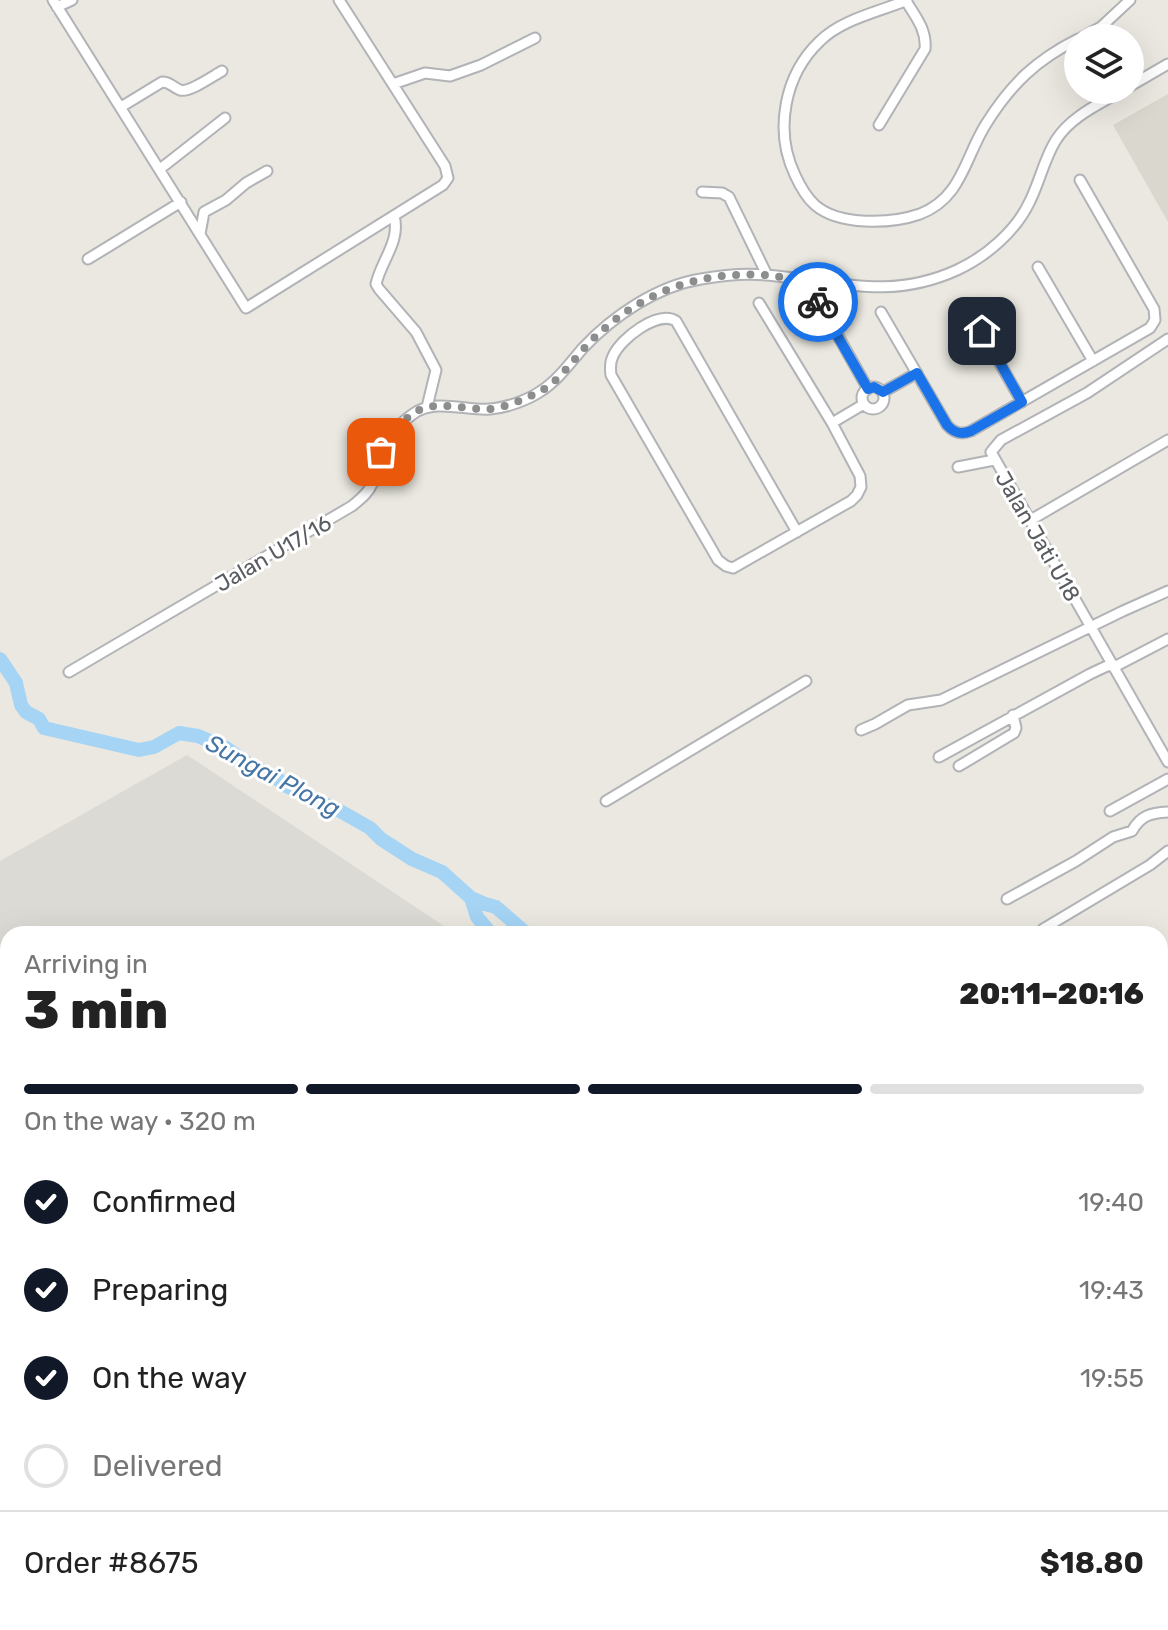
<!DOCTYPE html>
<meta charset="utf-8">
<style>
:root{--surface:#fff;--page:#f2f2f2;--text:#222;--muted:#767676;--line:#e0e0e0;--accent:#111827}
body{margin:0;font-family:Rubik,sans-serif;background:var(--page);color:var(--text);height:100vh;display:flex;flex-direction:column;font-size:30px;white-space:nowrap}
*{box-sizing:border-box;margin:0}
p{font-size:26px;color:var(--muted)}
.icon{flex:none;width:44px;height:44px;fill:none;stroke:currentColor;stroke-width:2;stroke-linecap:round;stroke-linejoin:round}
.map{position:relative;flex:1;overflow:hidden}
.details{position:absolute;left:0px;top:926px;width:1168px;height:704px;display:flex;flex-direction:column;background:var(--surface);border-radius:24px 24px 0 0;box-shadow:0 8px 32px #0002}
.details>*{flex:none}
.fabs{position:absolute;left:1064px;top:24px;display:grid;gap:16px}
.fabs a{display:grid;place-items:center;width:80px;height:80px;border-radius:50%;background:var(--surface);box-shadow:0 8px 32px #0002;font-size:40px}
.pin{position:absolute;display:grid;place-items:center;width:68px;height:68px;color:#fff;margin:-34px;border-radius:16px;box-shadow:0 4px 12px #0006}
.courier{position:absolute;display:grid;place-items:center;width:80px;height:80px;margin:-40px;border:6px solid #1a73e8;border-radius:50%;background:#fff;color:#222;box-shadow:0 2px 10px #0007}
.overview em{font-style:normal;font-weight:800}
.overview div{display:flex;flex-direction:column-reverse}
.overview{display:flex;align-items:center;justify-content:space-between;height:136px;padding:0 24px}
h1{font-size:52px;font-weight:800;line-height:60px}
.bar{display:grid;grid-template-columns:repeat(4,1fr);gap:12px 8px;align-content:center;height:96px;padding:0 24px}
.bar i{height:10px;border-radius:6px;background:var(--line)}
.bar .selected{background:var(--accent)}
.bar p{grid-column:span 4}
.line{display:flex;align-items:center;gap:20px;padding:0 24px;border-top:2px solid var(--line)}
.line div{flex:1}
ol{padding:0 24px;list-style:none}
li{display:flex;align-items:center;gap:24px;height:88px}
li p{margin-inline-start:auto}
li .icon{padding:8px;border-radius:50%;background:var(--accent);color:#fff;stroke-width:4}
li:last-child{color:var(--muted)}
li i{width:44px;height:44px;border:4px solid var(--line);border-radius:50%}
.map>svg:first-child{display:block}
</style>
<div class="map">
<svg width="1168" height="1630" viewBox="0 0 1168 1630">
<rect width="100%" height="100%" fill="#eae8e0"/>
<!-- industrial -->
<path fill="#dcdad5" d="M187 755 456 934H8V1175L0 1163V861Z
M852 1622H1068L1073 1630H857Z"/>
<!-- education -->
<path fill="#dad7cf" d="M1168 94V222L1113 125Z"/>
<!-- green -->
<path fill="#bfe0bf" d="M895 1622H994L987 1630H900Z"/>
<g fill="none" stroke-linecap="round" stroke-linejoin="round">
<!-- river -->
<path stroke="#a5d4f5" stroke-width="14" d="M0 659 16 683 21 705 26 712 39 719 44 728 139 750 154 747 179 733 198 736 226 748 247 763 276 777 284 785 340 811 370 828 381 839 412 859 442 872 471 898 485 904 496 907 527 934
M471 898 477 917 488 930 489 934
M1160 1074 1168 1073
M716 1622 718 1630"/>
<defs>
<path id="minor" d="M53 0 246 308 443 185 448 178 445 166 339 0
M907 0C879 12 842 19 820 41 784 75 774 131 795 175 800 186 806 197 815 205 839 226 891 224 920 214 962 198 965 157 986 124 1011 84 1036 60 1078 39
M57 7 72 0
M1081 38 1101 27 1130 0
M393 84 425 73 450 76 481 65 535 38
M1130 86 1168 64
M121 107 162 82C171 82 172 87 180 90 189 93 213 76 222 71
M879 125 925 49C927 30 915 16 906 1
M160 169 225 118
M702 192 722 193 729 197 767 275
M394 216C401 241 381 261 376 284L379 289 416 332 436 370 427 407
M200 234 204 212 226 200 246 183 267 171
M88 259 181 202
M1038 267 1093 361
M807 281 868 389
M759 303 832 423 860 476 861 487 857 495 851 501 733 568 726 566 718 560 611 375C610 368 610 362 613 356 621 338 658 310 676 321L797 532
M968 308 1022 402
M881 312 947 425C954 433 961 435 971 431L1150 328 1155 320 1154 309 1080 180
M1168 339 1087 393 1001 440 991 452 1168 762
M862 398a11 11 0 1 1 22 0a11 11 0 1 1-22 0Z
M883 392 917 373
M832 423 864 404
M958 467 994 460
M1029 521 1168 440
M69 672 352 506C359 500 368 494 372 484 375 475 375 465 379 455 386 439 399 424 413 414 435 398 466 411 490 409 506 408 528 400 541 391 558 380 570 363 583 348 613 316 657 286 701 279 723 275 745 273 767 275 837 281 889 301 957 270 987 256 1016 231 1030 201 1040 181 1044 159 1056 140 1071 116 1100 104 1123 90
M861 730 875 724 908 705 941 700 1123 611 1168 591
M939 757 1090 674 1107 666 1118 665 1168 639
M959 766 1014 733 1016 728 1013 715
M606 801 806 681
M1110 811 1168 779
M1007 899 1076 861 1113 837 1132 831C1141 815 1151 813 1168 812
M1043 929 1150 865 1168 851
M1160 989 1168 992
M1080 1622 1084 1630"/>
<path id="trunk" d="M1161 1517 1164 1508 1168 1466
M1149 1630 1150 1622
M1162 1630 1167 1532 1164 1508"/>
</defs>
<!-- minor casing -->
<use href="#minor" stroke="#b1b3b7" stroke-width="13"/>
<!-- trunk casing -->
<use href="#trunk" stroke="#d49417" stroke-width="18"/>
<!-- minor -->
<use href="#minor" stroke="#fff" stroke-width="9"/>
<!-- trunk -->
<use href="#trunk" stroke="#f4df9e" stroke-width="14"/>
</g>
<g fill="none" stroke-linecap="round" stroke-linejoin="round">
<!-- done -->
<path stroke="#8c8d8d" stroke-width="8" stroke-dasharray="0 14.4" d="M381 452C391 435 407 411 428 407 447 403 469 410 489 409 505 408 521 400 535 394 560 383 574 357 593 339 640 293 698 271 764 275 778 276 793 279 807 281L818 302"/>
<!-- route -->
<path stroke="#1a73e8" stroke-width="10" d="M818 302 868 389 874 387 883 392 917 373 947 425C954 433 961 435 971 431L1022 402 982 331"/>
</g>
<g text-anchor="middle" stroke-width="6" stroke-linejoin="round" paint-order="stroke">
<!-- street labels -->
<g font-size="22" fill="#595c60" stroke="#fff">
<text transform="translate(1038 536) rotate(60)" y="8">Jalan Jati U18</text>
<text transform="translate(273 553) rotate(-30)" y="8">Jalan U17/16</text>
</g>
<!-- water labels -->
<g font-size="24" font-style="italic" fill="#4676a5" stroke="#fff">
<text transform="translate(273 776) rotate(28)" y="8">Sungai Plong</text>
</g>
</g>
</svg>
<div class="fabs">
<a><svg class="icon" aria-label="layers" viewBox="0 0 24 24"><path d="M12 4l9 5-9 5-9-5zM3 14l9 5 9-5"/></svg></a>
</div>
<div class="pin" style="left:381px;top:452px;background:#ea580c"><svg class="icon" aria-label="bag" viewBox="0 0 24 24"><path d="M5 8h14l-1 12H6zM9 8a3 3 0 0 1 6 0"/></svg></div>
<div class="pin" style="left:982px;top:331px;background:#1f2937"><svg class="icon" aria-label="home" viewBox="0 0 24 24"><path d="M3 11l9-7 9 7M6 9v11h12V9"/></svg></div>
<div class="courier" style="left:818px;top:302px"><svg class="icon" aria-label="bike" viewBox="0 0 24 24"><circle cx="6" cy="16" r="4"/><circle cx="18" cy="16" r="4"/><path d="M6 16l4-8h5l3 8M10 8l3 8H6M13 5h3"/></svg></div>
<section class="details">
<div class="overview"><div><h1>3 min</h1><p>Arriving in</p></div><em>20:11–20:16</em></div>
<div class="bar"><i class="selected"></i><i class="selected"></i><i class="selected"></i><i></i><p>On the way · 320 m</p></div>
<ol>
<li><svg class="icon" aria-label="check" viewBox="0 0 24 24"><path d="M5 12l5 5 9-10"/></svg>Confirmed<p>19:40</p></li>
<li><svg class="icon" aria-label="check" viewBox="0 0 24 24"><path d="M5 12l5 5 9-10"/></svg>Preparing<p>19:43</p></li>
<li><svg class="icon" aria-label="check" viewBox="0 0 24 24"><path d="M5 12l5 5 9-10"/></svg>On the way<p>19:55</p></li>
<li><i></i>Delivered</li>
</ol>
<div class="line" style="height:104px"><div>Order #8675</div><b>$18.80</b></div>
</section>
</div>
